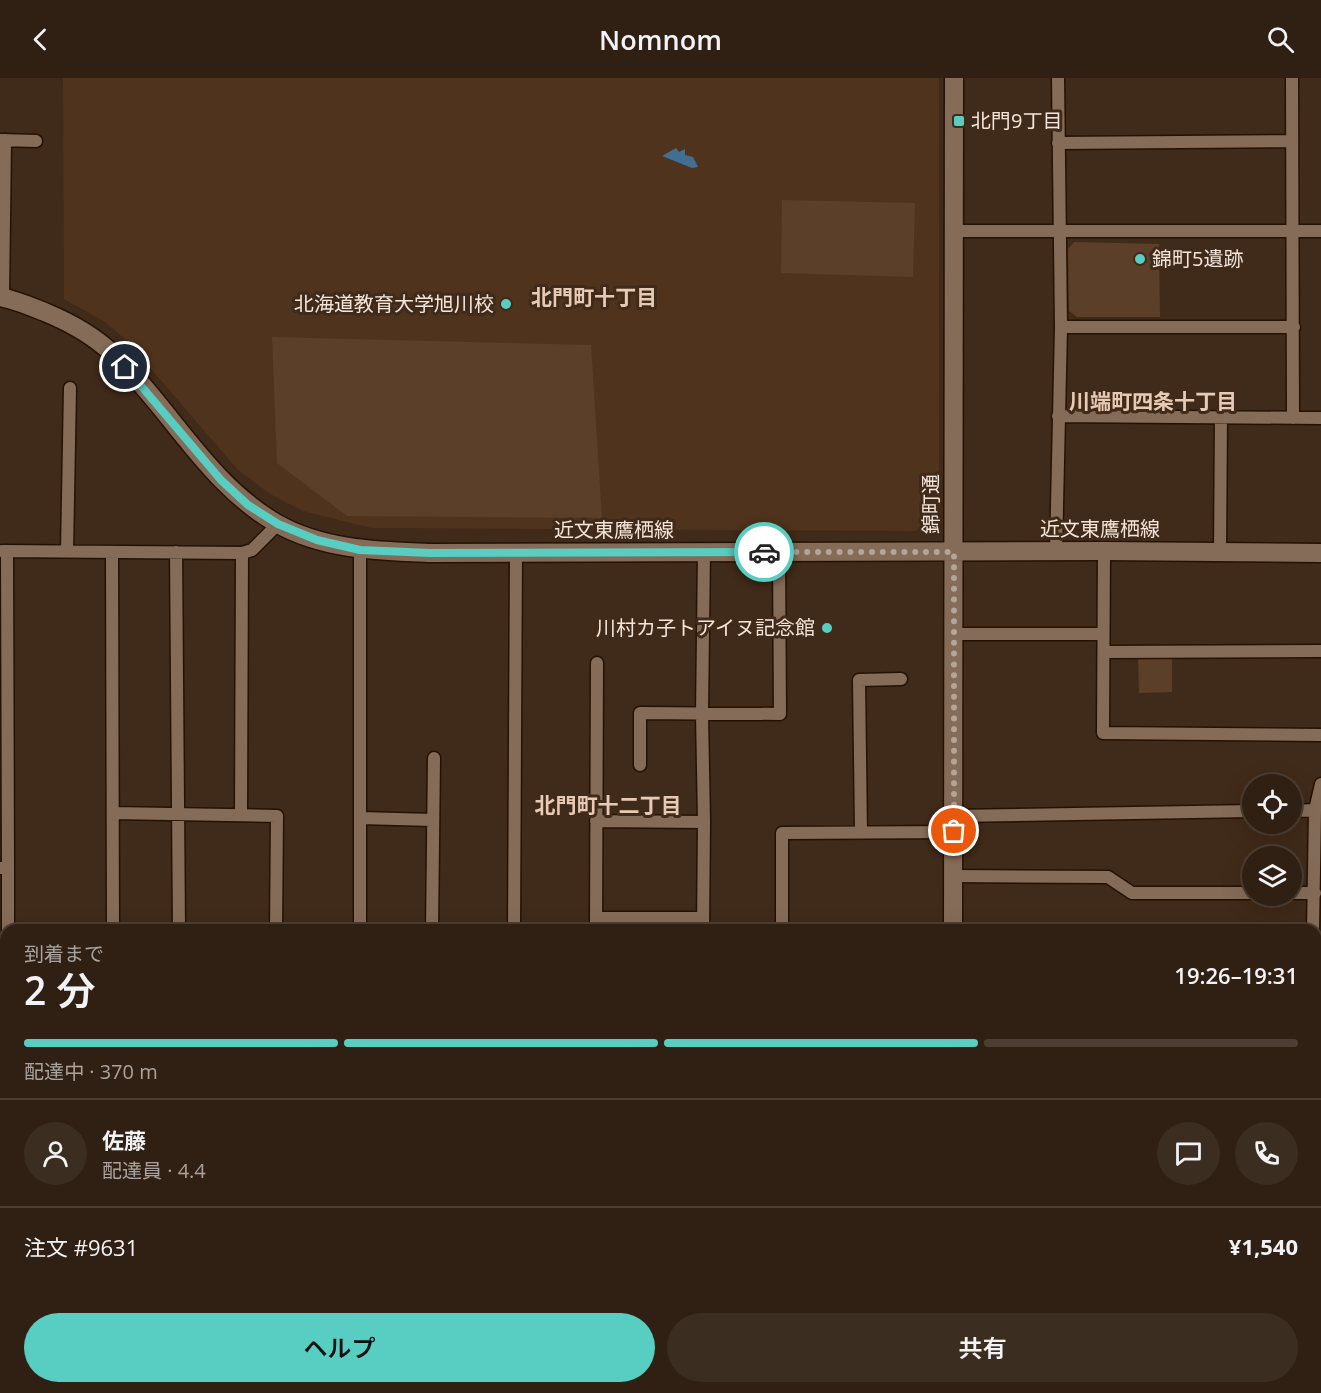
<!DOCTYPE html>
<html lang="ja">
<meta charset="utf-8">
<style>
:root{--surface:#302013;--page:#3c2d21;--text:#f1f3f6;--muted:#a8a3a0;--line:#4b3e33;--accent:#57cec1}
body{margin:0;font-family:"Open Sans","Noto Sans JP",sans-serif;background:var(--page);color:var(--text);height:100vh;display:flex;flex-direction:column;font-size:22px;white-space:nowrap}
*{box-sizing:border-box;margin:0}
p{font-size:20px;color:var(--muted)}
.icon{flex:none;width:33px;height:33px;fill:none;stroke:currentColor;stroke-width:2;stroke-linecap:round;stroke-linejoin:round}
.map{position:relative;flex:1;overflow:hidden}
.drawer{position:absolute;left:0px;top:846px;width:1322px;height:470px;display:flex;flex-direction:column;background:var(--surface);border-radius:18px 18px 0 0;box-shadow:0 6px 24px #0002,0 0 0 2px var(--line)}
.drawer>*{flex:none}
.tools{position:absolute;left:1242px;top:696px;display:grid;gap:12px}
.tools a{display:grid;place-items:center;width:60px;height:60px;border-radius:50%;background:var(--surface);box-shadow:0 6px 24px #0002,0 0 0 2px var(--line);font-size:30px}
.pin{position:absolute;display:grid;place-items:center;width:51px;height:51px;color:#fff;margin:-26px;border:3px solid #fff;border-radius:50%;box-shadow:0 2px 6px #0007}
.courier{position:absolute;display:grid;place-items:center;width:60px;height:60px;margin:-30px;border:4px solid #57cec1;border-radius:50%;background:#fff;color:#222;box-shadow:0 2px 8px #0007}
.headline em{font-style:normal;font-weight:600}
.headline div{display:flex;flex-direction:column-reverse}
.headline{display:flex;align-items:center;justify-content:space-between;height:102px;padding:0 24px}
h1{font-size:39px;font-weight:600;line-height:45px}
.bar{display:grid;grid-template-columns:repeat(4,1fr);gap:9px 6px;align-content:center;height:72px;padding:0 24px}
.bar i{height:8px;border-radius:4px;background:var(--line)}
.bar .active{background:var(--accent)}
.bar p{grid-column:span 4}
.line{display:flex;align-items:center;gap:15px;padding:0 24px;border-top:2px solid var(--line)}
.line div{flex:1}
.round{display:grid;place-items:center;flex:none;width:63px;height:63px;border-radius:32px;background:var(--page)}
.cta{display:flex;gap:12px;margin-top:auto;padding:12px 24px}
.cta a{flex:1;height:69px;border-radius:36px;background:var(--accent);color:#111;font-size:24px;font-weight:600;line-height:69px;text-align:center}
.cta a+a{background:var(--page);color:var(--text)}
header{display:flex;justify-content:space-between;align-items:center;height:78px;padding:0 24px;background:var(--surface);font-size:27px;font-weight:600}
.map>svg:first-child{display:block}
</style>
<header><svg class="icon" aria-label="back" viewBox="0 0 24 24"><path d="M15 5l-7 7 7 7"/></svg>Nomnom<svg class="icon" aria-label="search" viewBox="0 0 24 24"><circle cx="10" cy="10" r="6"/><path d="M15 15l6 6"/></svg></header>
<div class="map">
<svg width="1321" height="1315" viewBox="0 0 1321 1315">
<rect width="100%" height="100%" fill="#402a19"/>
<!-- built -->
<path fill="#4f331c" d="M63 0H939V435L915 453 371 450 303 433 270 416 237 391 127 263 105 244 64 221Z"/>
<!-- green -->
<path fill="#5c3f29" d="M782 122 915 125 913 199 781 195Z
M1074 164 1159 166 1160 239H1077L1069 233 1068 171Z
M272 259 591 267 602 440 347 438 277 385Z
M1138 580H1172V614L1139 615Z
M118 1310H184V1315H118Z"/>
<!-- water -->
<path fill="#436e93" d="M676 70 679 74 685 71V77L693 79 698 89 692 90 662 78Z"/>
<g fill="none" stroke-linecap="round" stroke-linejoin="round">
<defs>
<path id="street" d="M1292 0 1293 340
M0 62 36 63
M1058 65 1291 63
M954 153H1321
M3 220 5 62
M1061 249H1294
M1058 338 1321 340
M360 472V852
M2 473 242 475 252 472 278 446
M1056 473 1061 249 1058 0
M1104 473 1103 655 1321 657
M1220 473 1221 339
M67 474 70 310
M112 474 113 852
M176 474 179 852
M954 556H1103
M1104 574 1321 573
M640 687V635L780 636 779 474
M1292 733 1315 732
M113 735 277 738 276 852
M241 736 242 475
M954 738 1252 733
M360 740 433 742
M596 743 704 744
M861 754 859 602 901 601
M0 790H8L7 473
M954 798 1108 799 1132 815H1252
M1292 815H1315
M596 840H703
M8 852V790
M432 852 434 680
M514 852 516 475
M596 852 597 585
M703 852 704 744 702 636 704 474
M782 852V755L953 754
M1313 852 1315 732 1321 706
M1316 874H1321
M0 924H6
M0 1009H6
M1316 1009H1321
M1316 1093V1191
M0 1094H6
M0 1150H6
M0 1193H6
M0 1292 6 1293
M62 1310V1315
M109 1310V1315
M196 1310V1315
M290 1310V1315
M372 1310V1315
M632 1310V1315
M1184 1310V1315
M549 1315V1310
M715 1315V1310
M811 1315V1310
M1313 1315V1310"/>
<path id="secondary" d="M0 219C17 222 32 229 47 235 71 245 94 258 113 276 170 330 207 405 276 445 323 472 379 473 431 475L1104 473 1321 475
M953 852 954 0
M954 1310V1315"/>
</defs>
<!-- street casing -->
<use href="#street" stroke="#261203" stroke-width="15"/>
<!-- secondary casing -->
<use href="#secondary" stroke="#261203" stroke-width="21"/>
<!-- street -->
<use href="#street" stroke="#856c59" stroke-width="12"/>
<!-- secondary -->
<use href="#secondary" stroke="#856c59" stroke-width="18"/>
</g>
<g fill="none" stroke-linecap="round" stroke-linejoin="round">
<!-- done -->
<path stroke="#b5a497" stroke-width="6" stroke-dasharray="0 10.8" d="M764 474H954V753"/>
<!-- route -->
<path stroke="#57cec1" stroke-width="8" d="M125 289 221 402 248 427 278 446 317 462 360 472 431 475 764 474"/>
</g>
<!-- markers -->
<g fill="#57cec1" stroke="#402a19" stroke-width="2">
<rect x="953" y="37" width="12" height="12" rx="3"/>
<circle cx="1140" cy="181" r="6"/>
<circle cx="506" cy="226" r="6"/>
<circle cx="827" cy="550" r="6"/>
</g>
<g text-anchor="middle" stroke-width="6" stroke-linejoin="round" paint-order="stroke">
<!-- poi labels -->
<g font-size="20" fill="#f4e5db" stroke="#402a19" text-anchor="start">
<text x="971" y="50">北門9丁目</text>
<text x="1152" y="188">錦町5遺跡</text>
<text x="494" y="233" text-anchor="end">北海道教育大学旭川校</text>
<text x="815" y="557" text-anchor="end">川村カ子トアイヌ記念館</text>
</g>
<!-- street labels -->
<g font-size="20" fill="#f4e5db" stroke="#402a19">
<text transform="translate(931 426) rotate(-90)" y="7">錦町通</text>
<text x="1100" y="458">近文東鷹栖線</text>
<text x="614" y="459">近文東鷹栖線</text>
</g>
<!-- neighbourhood labels -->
<g font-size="21" font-weight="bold" fill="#e7cab5" stroke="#402a19">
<text x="594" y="227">北門町十丁目</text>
<text x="1153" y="331">川端町四条十丁目</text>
<text x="608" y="735">北門町十二丁目</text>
</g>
</g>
</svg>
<div class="tools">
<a><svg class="icon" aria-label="locate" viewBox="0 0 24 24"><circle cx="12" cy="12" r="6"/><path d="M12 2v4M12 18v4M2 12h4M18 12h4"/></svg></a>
<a><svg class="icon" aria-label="layers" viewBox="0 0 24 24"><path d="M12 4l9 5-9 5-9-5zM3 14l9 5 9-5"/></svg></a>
</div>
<div class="pin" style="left:954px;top:753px;background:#ea580c"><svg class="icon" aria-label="bag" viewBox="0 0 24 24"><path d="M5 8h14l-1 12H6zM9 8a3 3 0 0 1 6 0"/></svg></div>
<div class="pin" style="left:125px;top:289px;background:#1f2937"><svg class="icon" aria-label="home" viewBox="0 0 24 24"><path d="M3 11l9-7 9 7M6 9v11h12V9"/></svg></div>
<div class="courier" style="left:764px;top:474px"><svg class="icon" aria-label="car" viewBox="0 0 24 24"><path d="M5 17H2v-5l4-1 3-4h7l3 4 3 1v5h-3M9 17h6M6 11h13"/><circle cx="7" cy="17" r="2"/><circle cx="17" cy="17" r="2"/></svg></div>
<section class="drawer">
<div class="headline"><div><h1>2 分</h1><p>到着まで</p></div><em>19:26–19:31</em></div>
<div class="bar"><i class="active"></i><i class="active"></i><i class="active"></i><i></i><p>配達中 · 370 m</p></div>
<div class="line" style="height:108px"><a class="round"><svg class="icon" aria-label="person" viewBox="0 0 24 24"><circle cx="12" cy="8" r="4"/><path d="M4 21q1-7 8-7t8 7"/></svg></a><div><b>佐藤</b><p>配達員 · 4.4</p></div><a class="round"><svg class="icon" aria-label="chat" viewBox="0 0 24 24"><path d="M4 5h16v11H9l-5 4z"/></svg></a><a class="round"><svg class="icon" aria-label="phone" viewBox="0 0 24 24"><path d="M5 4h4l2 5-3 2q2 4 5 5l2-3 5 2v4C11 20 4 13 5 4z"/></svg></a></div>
<div class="line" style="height:78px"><div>注文 #9631</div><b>¥1,540</b></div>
<div class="cta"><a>ヘルプ</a><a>共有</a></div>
</section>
</div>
